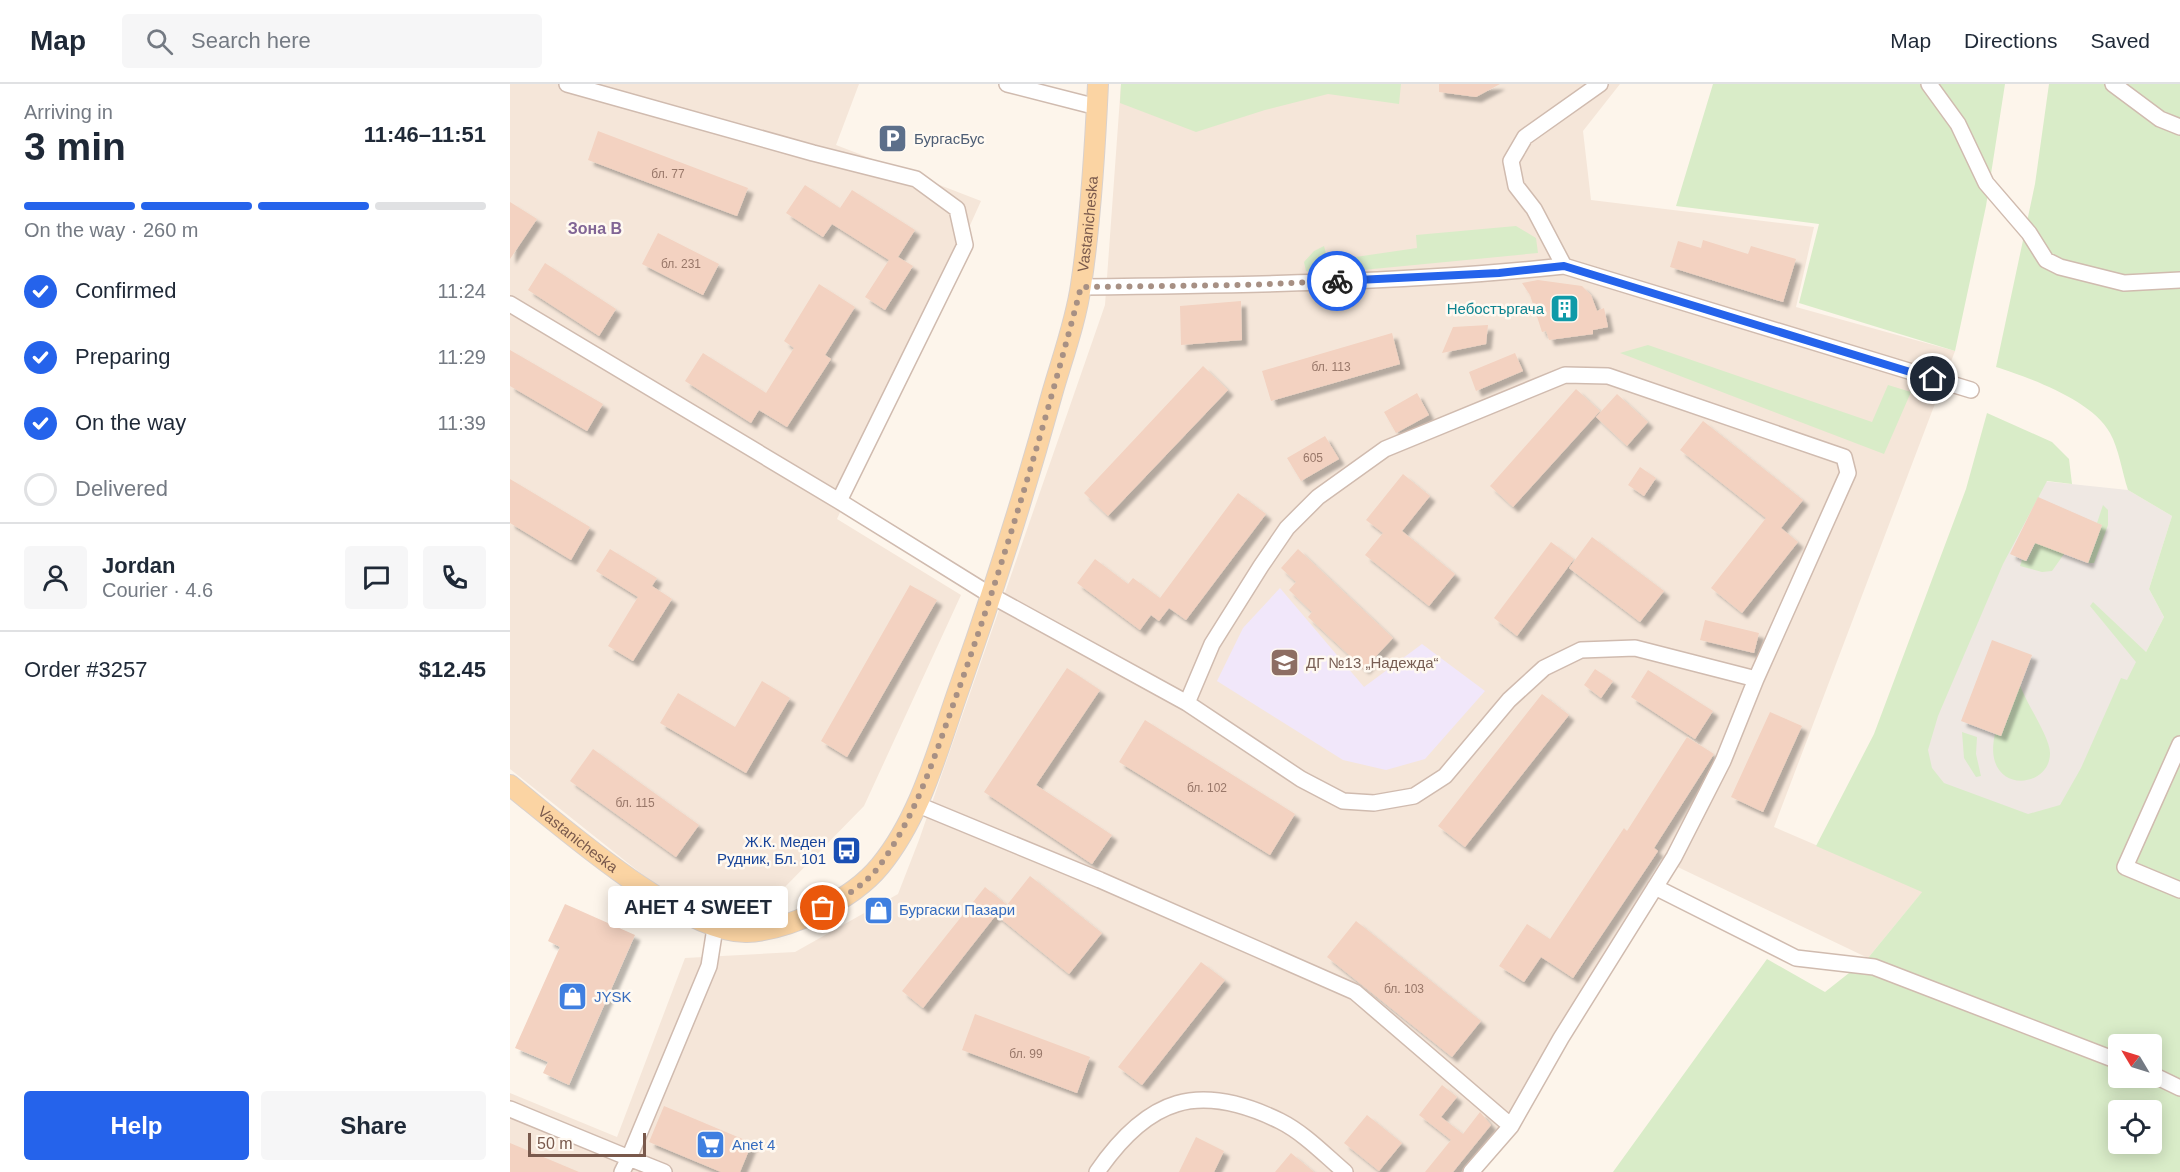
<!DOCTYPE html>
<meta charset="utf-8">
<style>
:root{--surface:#fff;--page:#f6f6f7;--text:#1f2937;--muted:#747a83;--line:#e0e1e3;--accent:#2563eb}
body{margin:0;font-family:Helvetica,sans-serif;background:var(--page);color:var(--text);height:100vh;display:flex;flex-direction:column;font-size:22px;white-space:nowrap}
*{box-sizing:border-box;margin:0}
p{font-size:20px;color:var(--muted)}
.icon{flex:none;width:33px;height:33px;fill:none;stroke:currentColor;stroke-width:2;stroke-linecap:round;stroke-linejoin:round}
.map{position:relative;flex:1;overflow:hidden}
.side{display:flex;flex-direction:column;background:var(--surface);width:510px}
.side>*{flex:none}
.needle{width:39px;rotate:308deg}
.buttons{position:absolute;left:1598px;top:950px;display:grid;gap:12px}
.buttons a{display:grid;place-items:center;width:54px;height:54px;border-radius:6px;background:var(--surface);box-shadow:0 3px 15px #0003;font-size:30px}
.scale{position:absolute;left:18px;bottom:15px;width:118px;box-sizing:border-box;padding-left:6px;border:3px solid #79594c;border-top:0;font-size:16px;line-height:21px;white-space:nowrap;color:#79594c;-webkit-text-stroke:4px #fff9f1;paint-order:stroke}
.pin{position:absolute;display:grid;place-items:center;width:51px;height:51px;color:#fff;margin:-26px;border:3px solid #fff;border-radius:50%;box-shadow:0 2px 6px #0007}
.courier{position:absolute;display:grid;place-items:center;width:60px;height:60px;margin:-30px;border:4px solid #2563eb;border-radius:50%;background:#fff;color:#222;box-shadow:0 2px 8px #0007}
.bubble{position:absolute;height:42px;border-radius:6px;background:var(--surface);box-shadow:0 3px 15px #0003;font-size:20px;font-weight:800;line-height:42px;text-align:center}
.head em{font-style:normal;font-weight:800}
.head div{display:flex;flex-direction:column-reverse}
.head{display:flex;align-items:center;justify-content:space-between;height:102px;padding:0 24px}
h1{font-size:39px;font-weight:800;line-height:45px}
.bar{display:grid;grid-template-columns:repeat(4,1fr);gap:9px 6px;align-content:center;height:72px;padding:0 24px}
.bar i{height:8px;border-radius:4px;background:var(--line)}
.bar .active{background:var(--accent)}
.bar p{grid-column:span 4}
.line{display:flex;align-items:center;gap:15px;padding:0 24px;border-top:2px solid var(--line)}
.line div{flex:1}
.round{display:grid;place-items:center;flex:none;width:63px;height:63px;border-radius:6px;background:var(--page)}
ol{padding:0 24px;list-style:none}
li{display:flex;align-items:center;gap:18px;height:66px}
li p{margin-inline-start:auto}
li .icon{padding:6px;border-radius:50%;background:var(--accent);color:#fff;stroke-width:4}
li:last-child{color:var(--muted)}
li i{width:33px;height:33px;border:3px solid var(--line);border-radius:50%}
.primary-button{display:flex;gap:12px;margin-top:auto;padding:12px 24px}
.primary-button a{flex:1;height:69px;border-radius:6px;background:var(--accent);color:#fff;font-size:24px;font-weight:800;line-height:69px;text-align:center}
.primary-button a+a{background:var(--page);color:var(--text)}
header{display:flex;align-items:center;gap:36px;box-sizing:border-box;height:84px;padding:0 30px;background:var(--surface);border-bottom:2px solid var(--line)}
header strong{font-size:28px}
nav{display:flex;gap:33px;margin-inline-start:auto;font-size:21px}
.search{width:420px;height:54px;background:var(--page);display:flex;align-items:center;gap:15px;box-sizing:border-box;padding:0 21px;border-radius:6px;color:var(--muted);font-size:22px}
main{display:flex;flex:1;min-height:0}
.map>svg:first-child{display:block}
</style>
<header>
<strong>Map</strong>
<div class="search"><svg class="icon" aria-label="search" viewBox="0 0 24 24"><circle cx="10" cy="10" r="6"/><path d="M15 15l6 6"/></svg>Search here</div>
<nav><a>Map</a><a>Directions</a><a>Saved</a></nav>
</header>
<main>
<section class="side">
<div class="head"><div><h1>3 min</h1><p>Arriving in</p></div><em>11:46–11:51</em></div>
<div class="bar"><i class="active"></i><i class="active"></i><i class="active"></i><i></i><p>On the way · 260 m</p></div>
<ol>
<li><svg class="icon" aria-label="check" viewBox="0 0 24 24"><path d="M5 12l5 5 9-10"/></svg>Confirmed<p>11:24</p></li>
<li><svg class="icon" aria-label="check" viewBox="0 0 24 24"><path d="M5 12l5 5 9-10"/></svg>Preparing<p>11:29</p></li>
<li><svg class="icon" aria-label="check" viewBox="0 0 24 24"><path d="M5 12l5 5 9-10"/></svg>On the way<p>11:39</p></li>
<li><i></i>Delivered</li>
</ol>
<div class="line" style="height:108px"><a class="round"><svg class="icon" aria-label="person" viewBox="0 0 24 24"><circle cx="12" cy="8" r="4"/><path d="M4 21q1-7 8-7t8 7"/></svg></a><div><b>Jordan</b><p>Courier · 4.6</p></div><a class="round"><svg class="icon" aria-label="chat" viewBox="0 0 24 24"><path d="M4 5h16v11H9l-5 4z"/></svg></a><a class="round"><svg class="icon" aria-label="phone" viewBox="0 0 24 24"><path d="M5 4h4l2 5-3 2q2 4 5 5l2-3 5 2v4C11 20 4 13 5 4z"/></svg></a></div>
<div class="line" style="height:78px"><div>Order #3257</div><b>$12.45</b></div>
<div class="primary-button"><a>Help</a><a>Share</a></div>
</section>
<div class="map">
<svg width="1670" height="1088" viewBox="0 0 1670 1088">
<defs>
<filter id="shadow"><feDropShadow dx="5.5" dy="5.5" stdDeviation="1.5" flood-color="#0004"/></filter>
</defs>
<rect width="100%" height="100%" fill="#fdf5eb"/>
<!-- residential -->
<path fill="#f5e6d9" d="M0 0H349L326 61 471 117 327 435 451 511 354 722 273 805 148 803 0 685Z
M611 0H1110L1073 47 1081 116 1304 143 1286 223 1445 267 1264 743 1413 807 1358 874 1151 775 1008 1022 951 1088H0V1009L107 1053 175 874 285 868 388 810 409 756 595 221Z"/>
<!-- industrial -->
<path fill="#efe8e3" d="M1523 396 1618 406 1662 432 1639 505 1654 533 1549 737 1512 745 1410 703 1417 629Z"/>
<!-- education -->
<path fill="#f1e7fa" d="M770 504 854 603 912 560 975 607 915 675 876 686 833 676 707 597 733 544Z"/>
<!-- green -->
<path fill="#d9ecc8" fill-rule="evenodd" d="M611 0H891L889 20 818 10 755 26 686 48 610 19Z
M1203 0H1495L1476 122 1445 267 1289 219 1309 140 1166 122Z
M1539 0H1670V1088H1103L1257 875 1315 908 1358 874 1412 808 1306 762 1364 650 1456 405 1477 329 1542 358 1559 375 1562 400 1537 397 1493 480 1428 632 1418 666 1422 684 1434 699 1518 730 1550 721 1571 684 1611 594 1617 596 1626 578 1580 522 1583 518 1636 568 1654 533 1639 505 1662 432 1618 406C1612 388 1609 365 1600 349 1582 316 1520 294 1486 283L1525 100ZM1608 960H1641V993H1608ZM1608 1026H1641V1059H1608Z
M1006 142 1026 154 1028 169 811 190 796 187 794 178 804 167 814 162 818 177 907 164 906 151Z
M1138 261 1362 338 1378 301 1401 308 1374 370 1110 269Z
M1593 421 1598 426V441L1584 479H1578L1592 441 1587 439Z
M1536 435 1554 470 1542 487 1532 488 1510 482 1512 476 1517 477Z
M1510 601C1516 619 1541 655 1540 670 1539 707 1471 710 1485 650L1491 652Z
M1452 648 1467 653 1466 670 1471 692 1466 693 1454 674Z"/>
<!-- building -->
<path fill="#f3d2c1" filter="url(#shadow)" d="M929 0H990L966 13 929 8Z
M88 47 238 104 227 132 78 76Z
M295 101 330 124 342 106 405 146 388 173 403 182 375 226 355 213 379 176 322 140 313 153 276 129Z
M0 118 27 135 0 175Z
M148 149 209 180 193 211 132 180Z
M1193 156 1238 170 1241 162 1286 175 1273 218 1160 183 1168 157 1191 164Z
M35 179 106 225 89 252 18 206Z
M1028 196 1072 202 1081 211 1087 227 1094 224 1098 243 1083 246V250L1039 256 1036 247 1032 248 1020 211 1012 199Z
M309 200 345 223 315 271 321 275 277 343 249 326 241 339 175 297 193 269 256 309 284 264 274 257Z
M731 217 732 256 671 261 670 222Z
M978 241 976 260 932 269 943 243Z
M882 249 890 280 761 317 752 287Z
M0 266 93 320 77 347 0 302Z
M1005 269 1013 287 966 307 959 288Z
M693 282 718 306 598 432 574 409Z
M1066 305 1090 327 1003 423 980 402Z
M907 309 919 331 886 349 874 328Z
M1107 310 1138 338 1117 362 1086 333Z
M1193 337 1293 416 1271 444 1288 458 1232 529 1201 504 1256 434 1170 366Z
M815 352 829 375 791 397 777 374Z
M1130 383 1146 394 1134 412 1118 401Z
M893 390 920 412 892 447 945 490 919 522 855 471 873 449 856 436Z
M0 395 80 443 61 476 0 439Z
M728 409 756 430 676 536 659 524 649 537 641 531 630 546 567 499 585 475 618 500 623 494 650 514Z
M1528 413 1592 441 1578 479 1525 459 1516 477 1500 470Z
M1082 453 1154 507 1130 538 1059 484Z
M1041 458 1064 475 1007 552 984 534Z
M100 465 147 494 142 502 162 515 123 577 98 562 128 513 86 487Z
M788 465 883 554 854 585 798 533 802 528 779 506 786 498 771 484Z
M400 501 427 516 337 673 311 657Z
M1195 536 1249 549 1244 569 1190 556Z
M1482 556 1522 571 1491 652 1451 637Z
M557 584 590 606 526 701 602 751 582 780 474 708Z
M1085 585 1103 597 1091 614 1074 601Z
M1138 586 1203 627 1185 655 1121 613Z
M252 597 280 614 236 689 150 639 168 609 225 643Z
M1032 610 1059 631 955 763 928 742Z
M1260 628 1292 642 1253 728 1221 713Z
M635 636 785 730 760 771 609 678Z
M1177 653 1204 670 1144 764 1148 767 1063 894 1031 873 1014 898 989 882 1017 840 1040 855 1114 744 1117 747Z
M83 665 189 741 166 773 60 697Z
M520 792 592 849 559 890 486 831 413 924 392 907 475 803 497 821Z
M55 820 125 851 59 1001 33 989 38 978 5 964 50 863 38 857Z
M846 837 971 937 942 973 817 873Z
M691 878 715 896 632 1001 608 983Z
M465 930 580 973 567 1009 452 966Z
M932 1001 947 1013 931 1033 953 1050 970 1028 981 1041 943 1088H915L941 1056 909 1031Z
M154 1022 242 1059 230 1088H211L139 1058Z
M857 1031 892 1059 869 1087 834 1059Z
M686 1053 714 1067 704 1088H669Z
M0 1059 69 1088H0Z
M781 1069 804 1088H765Z"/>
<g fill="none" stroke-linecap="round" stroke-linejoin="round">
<defs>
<path id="minor" d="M57 0 303 69 406 95 447 125 455 161 329 417
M497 0 587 23
M1419 0 1448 40 1476 99 1519 149 1536 176 1550 183 1614 199 1670 196
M1603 0 1650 35 1670 43
M1054 182 1024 125 1006 102 1001 77 1015 53 1090 0
M571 203C732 201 894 199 1054 182L1461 306
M0 220 329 417 482 512 677 619 791 695 833 717 864 719 904 712 935 692 999 616 1034 584 1071 566 1125 564 1246 595
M677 619 702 560 751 482 777 444 808 413 875 365 1055 291 1098 292 1334 373 1338 389 1246 595 1213 677 1164 773 1051 954 1001 1042 961 1088
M1670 660 1615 783 1670 806
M406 720 590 796 845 908 1001 1042
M1145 803 1286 874 1364 883 1608 977
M1641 990 1670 1004
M0 1025 119 1074 199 882 205 844
M112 1088 119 1074 154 1088
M587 1088C638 1014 688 997 770 1037 794 1049 815 1071 835 1088"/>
<g id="major">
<path id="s1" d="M0 701C51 742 173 850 237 848 280 846 342 816 370 782 412 731 429 660 451 599 485 503 515 408 542 310 552 275 566 237 571 201 581 135 585 66 588 0"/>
</g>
</defs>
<!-- minor casing -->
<use href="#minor" stroke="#d0bbaf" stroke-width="18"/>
<!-- major casing -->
<use href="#major" stroke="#d9d1cd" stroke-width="22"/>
<!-- minor -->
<use href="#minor" stroke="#fff" stroke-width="15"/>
<!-- major -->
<use href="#major" stroke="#fbd4a3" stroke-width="20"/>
</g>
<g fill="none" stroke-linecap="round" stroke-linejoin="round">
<!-- done -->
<path stroke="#a79084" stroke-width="6" stroke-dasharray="0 10.8" d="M313 824C332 815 358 799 370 781 410 726 428 661 451 599 497 469 536 337 571 203L735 201 827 197"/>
<!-- route -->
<path stroke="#2563eb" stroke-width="8" d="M827 197 989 189 1054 182 1423 295"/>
</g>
<!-- icons -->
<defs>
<symbol id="parking-square" viewBox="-11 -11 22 22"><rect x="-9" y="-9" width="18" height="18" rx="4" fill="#5c6f8a" stroke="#fff9f1"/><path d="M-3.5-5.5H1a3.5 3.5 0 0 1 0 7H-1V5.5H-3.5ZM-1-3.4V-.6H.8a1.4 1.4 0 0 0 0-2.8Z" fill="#fff"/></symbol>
<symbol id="building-square" viewBox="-11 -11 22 22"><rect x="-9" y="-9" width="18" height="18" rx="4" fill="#0f9aa8" stroke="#fff9f1"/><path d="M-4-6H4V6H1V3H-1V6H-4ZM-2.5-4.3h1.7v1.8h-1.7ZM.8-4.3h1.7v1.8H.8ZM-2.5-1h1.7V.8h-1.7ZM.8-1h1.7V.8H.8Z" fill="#fff"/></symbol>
<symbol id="school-square" viewBox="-11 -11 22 22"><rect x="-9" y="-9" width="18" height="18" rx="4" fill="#8d6e63" stroke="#fff9f1"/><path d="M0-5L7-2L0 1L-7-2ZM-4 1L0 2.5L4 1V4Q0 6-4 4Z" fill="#fff"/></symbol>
<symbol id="bus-square" viewBox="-11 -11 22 22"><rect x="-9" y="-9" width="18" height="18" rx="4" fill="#1a4fb4" stroke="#fff9f1"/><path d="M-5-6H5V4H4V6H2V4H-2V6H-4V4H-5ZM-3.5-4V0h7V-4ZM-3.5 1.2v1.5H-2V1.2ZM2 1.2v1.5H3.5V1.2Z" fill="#fff"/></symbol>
<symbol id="shop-square" viewBox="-11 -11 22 22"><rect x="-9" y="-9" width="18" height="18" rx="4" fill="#3f7fe0" stroke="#fff9f1"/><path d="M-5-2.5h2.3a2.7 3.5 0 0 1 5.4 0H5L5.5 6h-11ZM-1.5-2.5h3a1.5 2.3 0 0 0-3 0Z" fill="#fff"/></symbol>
<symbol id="supermarket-square" viewBox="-11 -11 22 22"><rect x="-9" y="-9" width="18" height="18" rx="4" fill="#3f7fe0" stroke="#fff9f1"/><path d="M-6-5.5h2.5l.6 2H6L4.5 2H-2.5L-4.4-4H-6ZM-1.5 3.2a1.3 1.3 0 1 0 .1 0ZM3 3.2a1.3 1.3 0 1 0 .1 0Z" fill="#fff"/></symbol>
</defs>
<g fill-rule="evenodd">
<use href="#parking-square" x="366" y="38" width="33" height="33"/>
<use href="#building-square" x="1038" y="208" width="33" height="33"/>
<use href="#school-square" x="758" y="562" width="33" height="33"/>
<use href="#bus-square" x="320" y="750" width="33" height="33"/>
<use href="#shop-square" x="352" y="810" width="33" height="33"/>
<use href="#shop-square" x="46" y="896" width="33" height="33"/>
<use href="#supermarket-square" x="184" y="1044" width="33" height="33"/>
</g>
<g text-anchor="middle" stroke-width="5" stroke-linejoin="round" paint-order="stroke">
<!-- number labels -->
<g font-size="12" fill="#987769">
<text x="158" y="94">бл. 77</text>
<text x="171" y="184">бл. 231</text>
<text x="821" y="287">бл. 113</text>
<text x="803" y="378">605</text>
<text x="697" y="708">бл. 102</text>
<text x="125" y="723">бл. 115</text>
<text x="894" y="909">бл. 103</text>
<text x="516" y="974">бл. 99</text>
</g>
<!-- service labels -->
<g font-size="15" fill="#4e5e75" stroke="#fff9f1" text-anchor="start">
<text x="404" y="60">БургасБус</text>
</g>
<!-- street labels -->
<g font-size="15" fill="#79594c" stroke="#fff9f1">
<text dy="5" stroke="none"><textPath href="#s1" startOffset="1113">Vastanicheska</textPath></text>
<text dy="5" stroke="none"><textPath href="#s1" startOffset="87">Vastanicheska</textPath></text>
</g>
<!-- culture labels -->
<g font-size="15" fill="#0d838f" stroke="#fff9f1" text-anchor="end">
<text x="1034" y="230">Небостъргача</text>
</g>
<!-- education labels -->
<g font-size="15" fill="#785e54" stroke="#fff9f1" text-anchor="start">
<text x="796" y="584">ДГ №13 „Надежда“</text>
</g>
<!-- transit labels -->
<g font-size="15" fill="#164399" stroke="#fff9f1" text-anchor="end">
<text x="316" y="763">Ж.К. Меден<tspan x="316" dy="17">Рудник, Бл. 101</tspan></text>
</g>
<!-- shop labels -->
<g font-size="15" fill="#366cbe" stroke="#fff9f1" text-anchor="start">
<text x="389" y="831">Бургаски Пазари</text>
<text x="84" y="918">JYSK</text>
<text x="222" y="1066">Anet 4</text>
</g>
<!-- neighbourhood labels -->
<g font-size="16" font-weight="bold" fill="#816595" stroke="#fff9f1">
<text x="85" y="150">Зона В</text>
</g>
</g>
</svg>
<div class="buttons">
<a><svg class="needle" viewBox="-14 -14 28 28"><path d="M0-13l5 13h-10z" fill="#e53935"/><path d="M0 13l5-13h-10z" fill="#747a83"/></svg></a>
<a><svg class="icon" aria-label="locate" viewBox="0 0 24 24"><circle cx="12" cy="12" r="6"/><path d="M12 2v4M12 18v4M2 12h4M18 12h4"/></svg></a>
</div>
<div class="scale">50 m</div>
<div class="pin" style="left:313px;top:824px;background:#ea580c"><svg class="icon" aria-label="bag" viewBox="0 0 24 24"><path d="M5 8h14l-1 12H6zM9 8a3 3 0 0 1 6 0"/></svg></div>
<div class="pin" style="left:1423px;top:295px;background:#1f2937"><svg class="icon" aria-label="home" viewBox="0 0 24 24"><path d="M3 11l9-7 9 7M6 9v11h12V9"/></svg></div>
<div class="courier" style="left:827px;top:197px"><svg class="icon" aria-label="bike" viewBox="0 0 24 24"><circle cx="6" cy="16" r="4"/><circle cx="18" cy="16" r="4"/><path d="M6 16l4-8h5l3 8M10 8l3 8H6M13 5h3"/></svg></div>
<div class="bubble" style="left:98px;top:802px;width:180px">АНЕТ 4 SWEET</div>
</div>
</main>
